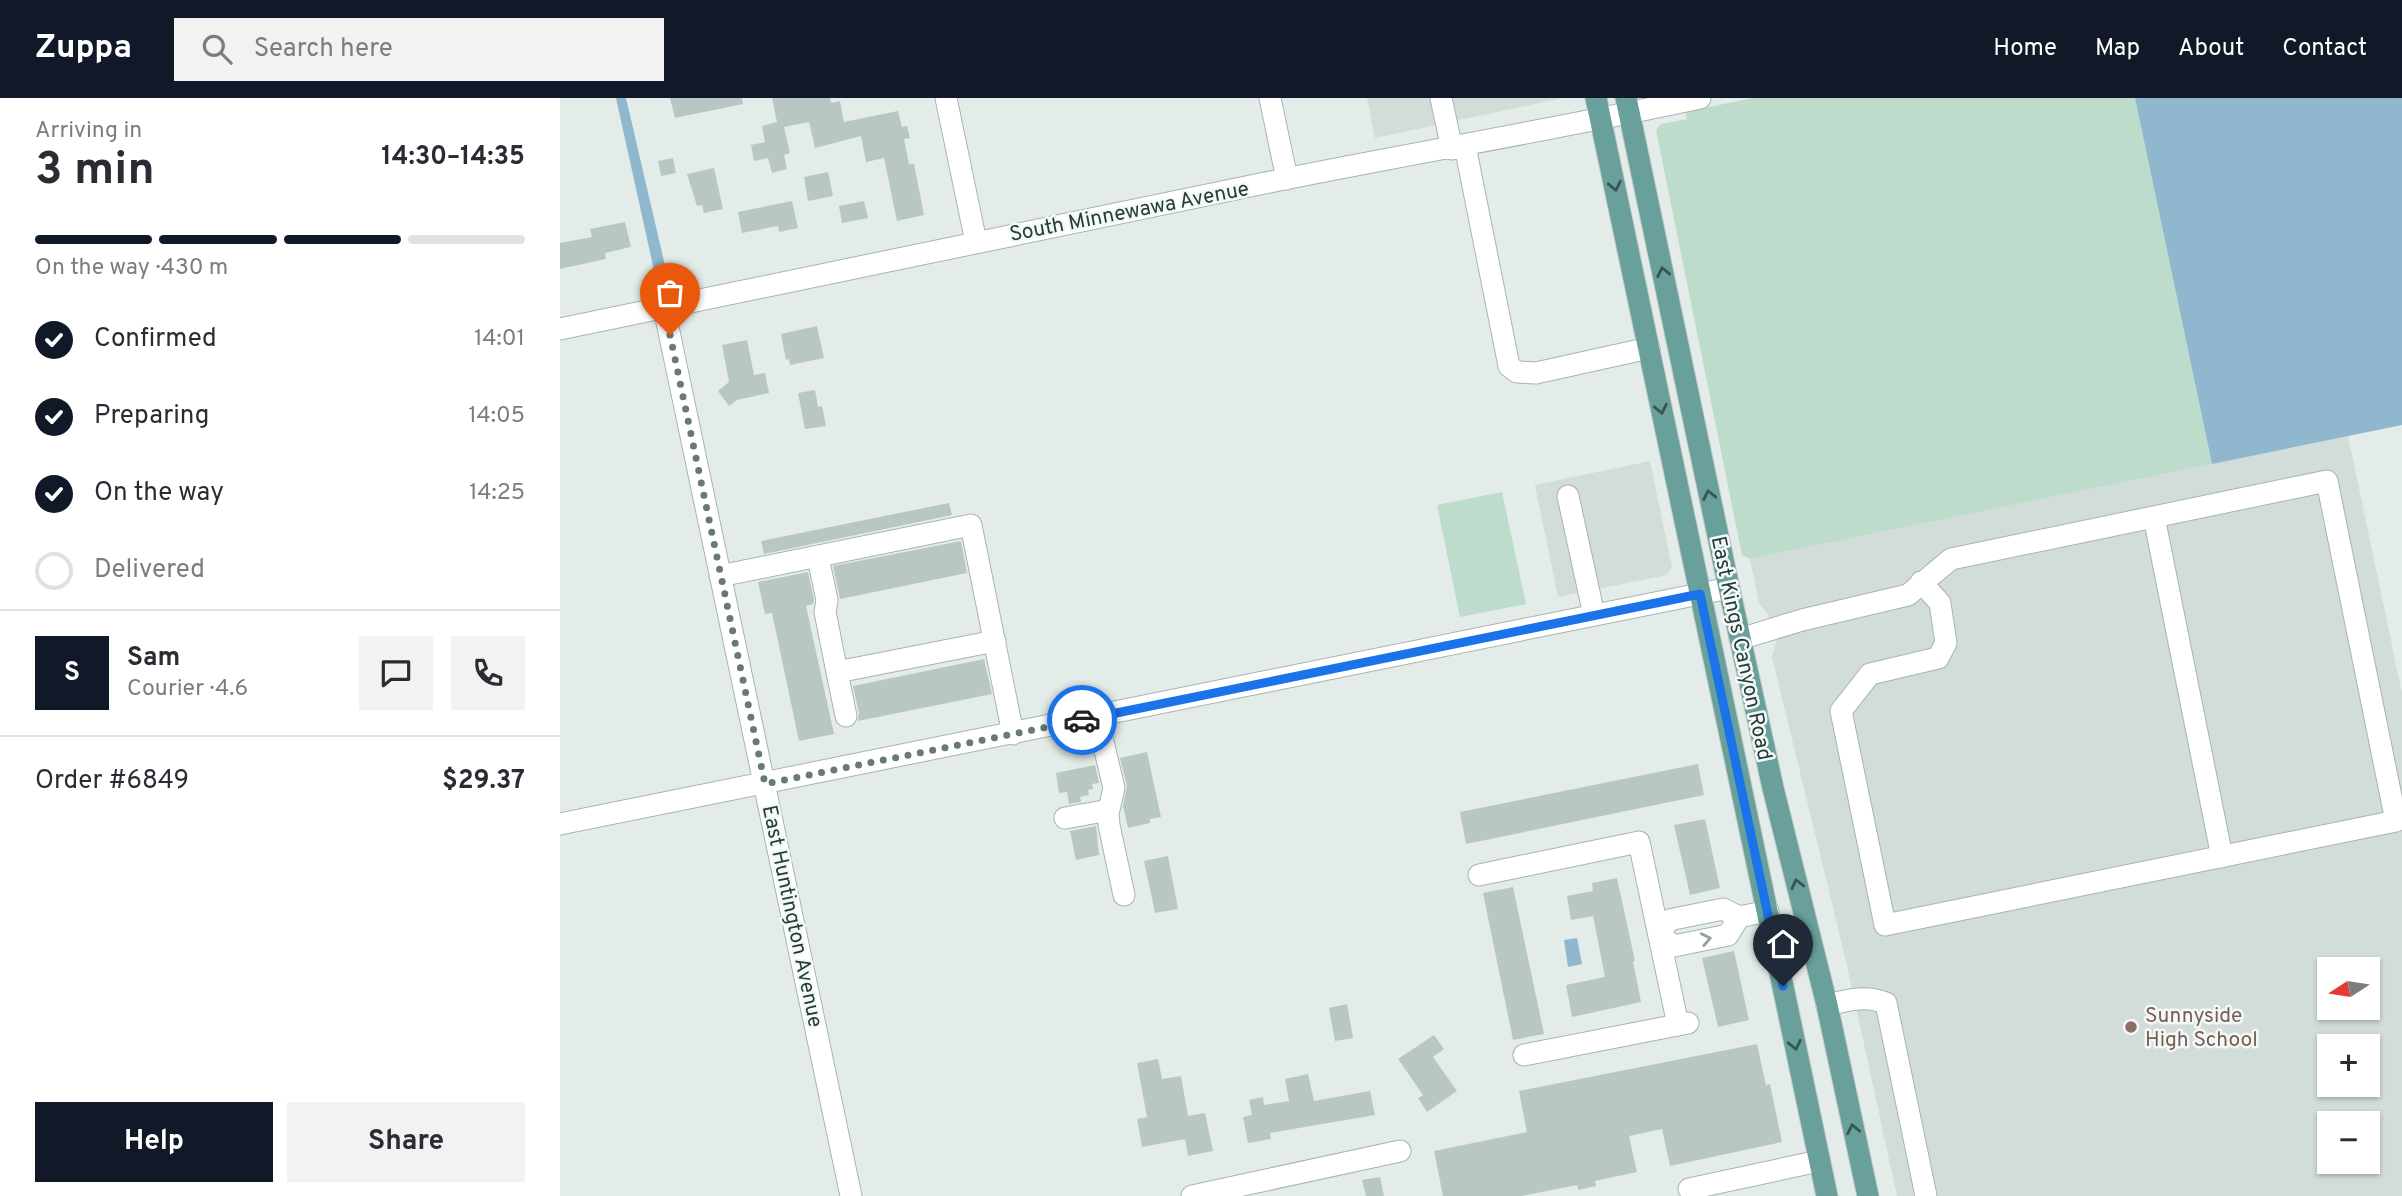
<!DOCTYPE html>
<meta charset="utf-8">
<style>
:root{--surface:#fff;--page:#f2f2f3;--text:#2b2b33;--muted:#7c7c81;--line:#e1e1e2;--accent:#111827}
body{margin:0;font-family:Overpass,sans-serif;background:var(--page);color:var(--text);height:100vh;display:flex;flex-direction:column;font-size:26px;white-space:nowrap}
*{box-sizing:border-box;margin:0}
p{font-size:23px;color:var(--muted)}
.icon{flex:none;width:38px;height:38px;fill:none;stroke:currentColor;stroke-width:2;stroke-linecap:round;stroke-linejoin:round}
.map{position:relative;flex:1;overflow:hidden}
.details{display:flex;flex-direction:column;background:var(--surface);width:560px}
.details>*{flex:none}
.needle{width:46px;rotate:258deg}
.tools{position:absolute;left:1757px;top:859px;display:grid;gap:14px}
.tools a{display:grid;place-items:center;width:63px;height:63px;border-radius:0px;background:var(--surface);box-shadow:0 2px 5px #0004;font-size:35px}
.pin{position:absolute;display:grid;place-items:center;width:60px;height:60px;color:#fff;margin:-72px -30px;border-radius:50% 50% 50% 0;rotate:-45deg;box-shadow:0 0 7px #0007}
.pin .icon{rotate:45deg}
.courier{position:absolute;display:grid;place-items:center;width:70px;height:70px;margin:-35px;border:5px solid #1a73e8;border-radius:50%;background:#fff;color:#222;box-shadow:0 2px 9px #0007}
.headline em{font-style:normal;font-weight:700}
.headline div{display:flex;flex-direction:column-reverse}
.headline{display:flex;align-items:center;justify-content:space-between;height:119px;padding:0 35px}
h1{font-size:46px;font-weight:700;line-height:52px}
.bar{display:grid;grid-template-columns:repeat(4,1fr);gap:10px 7px;align-content:center;height:84px;padding:0 35px}
.bar i{height:9px;border-radius:5px;background:var(--line)}
.bar .active{background:var(--accent)}
.bar p{grid-column:span 4}
.line{display:flex;align-items:center;gap:18px;padding:0 35px;border-top:2px solid var(--line)}
.line div{flex:1}
.round{display:grid;place-items:center;flex:none;width:74px;height:74px;border-radius:0px;background:var(--page)}
ol{padding:0 35px;list-style:none}
li{display:flex;align-items:center;gap:21px;height:77px}
li p{margin-inline-start:auto}
li .icon{padding:7px;border-radius:50%;background:var(--accent);color:#fff;stroke-width:4}
li:last-child{color:var(--muted)}
li i{width:38px;height:38px;border:4px solid var(--line);border-radius:50%}
.action{display:flex;gap:14px;margin-top:auto;padding:14px 35px}
.action a{flex:1;height:80px;border-radius:0px;background:var(--accent);color:#fff;font-size:28px;font-weight:700;line-height:80px;text-align:center}
.action a+a{background:var(--page);color:var(--text)}
header{display:flex;align-items:center;gap:42px;box-sizing:border-box;height:98px;padding:0 35px;background:var(--accent);color:#fff}
header strong{font-size:33px}
nav{display:flex;gap:38px;margin-inline-start:auto;font-size:24px}
.search{width:490px;height:63px;background:var(--page);display:flex;align-items:center;gap:18px;box-sizing:border-box;padding:0 24px;border-radius:0px;color:var(--muted);font-size:26px}
main{display:flex;flex:1;min-height:0}
.map>svg:first-child{display:block}
</style>
<header>
<strong>Zuppa</strong>
<div class="search"><svg class="icon" aria-label="search" viewBox="0 0 24 24"><circle cx="10" cy="10" r="6"/><path d="M15 15l6 6"/></svg>Search here</div>
<nav><a>Home</a><a>Map</a><a>About</a><a>Contact</a></nav>
</header>
<main>
<section class="details">
<div class="headline"><div><h1>3 min</h1><p>Arriving in</p></div><em>14:30–14:35</em></div>
<div class="bar"><i class="active"></i><i class="active"></i><i class="active"></i><i></i><p>On the way · 430 m</p></div>
<ol>
<li><svg class="icon" aria-label="check" viewBox="0 0 24 24"><path d="M5 12l5 5 9-10"/></svg>Confirmed<p>14:01</p></li>
<li><svg class="icon" aria-label="check" viewBox="0 0 24 24"><path d="M5 12l5 5 9-10"/></svg>Preparing<p>14:05</p></li>
<li><svg class="icon" aria-label="check" viewBox="0 0 24 24"><path d="M5 12l5 5 9-10"/></svg>On the way<p>14:25</p></li>
<li><i></i>Delivered</li>
</ol>
<div class="line" style="height:126px"><b class="round" style="background:var(--accent);color:#fff">S</b><div><b>Sam</b><p>Courier · 4.6</p></div><a class="round"><svg class="icon" aria-label="chat" viewBox="0 0 24 24"><path d="M4 5h16v11H9l-5 4z"/></svg></a><a class="round"><svg class="icon" aria-label="phone" viewBox="0 0 24 24"><path d="M5 4h4l2 5-3 2q2 4 5 5l2-3 5 2v4C11 20 4 13 5 4z"/></svg></a></div>
<div class="line" style="height:91px"><div>Order #6849</div><b>$29.37</b></div>
<div class="action"><a>Help</a><a>Share</a></div>
</section>
<div class="map">
<svg width="1842" height="1098" viewBox="0 0 1842 1098">
<rect width="100%" height="100%" fill="#e4ecea"/>
<!-- built -->
<path fill="#d2dcd9" fill-rule="evenodd" d="M807 0H1003L815 40Z
M1788 338 1842 595V1098H1337L1286 863 1212 559 1216 545 1208 516 1199 505 1190 461ZM1769 872H1808V910H1769ZM1769 948H1808V987H1769ZM1769 1026H1808V1064H1769Z
M1090 363 1112 469 1107 477 998 499 975 387Z"/>
<!-- green -->
<path fill="#bedccc" d="M1193 0H1575L1652 366 1190 461 1182 457 1096 32 1101 26 1127 21 1125 14Z
M942 394 966 506 900 519 877 407Z"/>
<!-- water -->
<path fill="#8fb8ce" d="M56 0H66L110 189 99 192 97 186Z
M1575 0H1842V327L1652 366Z
M1017 840 1022 866 1008 869 1004 842Z"/>
<!-- building -->
<path fill="#b9c7c4" d="M110 0H182L183 6 115 20Z
M212 0H270L271 5 280 3 284 24 338 13 342 29 347 28 350 40 344 41 349 66H354L364 117 337 123 324 60 306 64 301 38 255 50 249 24 224 29 230 55 224 57 227 71 212 75 208 60 194 63 191 47 205 44 202 28 217 24Z
M113 60 116 75 101 78 98 63Z
M154 70 163 111 144 115 142 107 137 108 127 76Z
M268 74 273 98 248 103 244 79Z
M232 103 238 130 219 134 218 128 182 135 178 114Z
M304 103 308 120 282 125 279 108Z
M65 124 71 149 45 155 46 161 0 171V145L32 139 30 131Z
M257 228 264 260 230 267 229 261 226 262 221 236Z
M187 242 194 277 205 275 209 295 177 302 169 308 158 293 169 284 162 247Z
M255 292 258 309 262 308 266 328 245 331 238 295Z
M389 405 392 417 204 456 201 443Z
M401 443 407 475 280 501 273 468Z
M248 474 254 502 253 506 246 508 274 636 239 643 212 515 205 516 198 484Z
M424 561 432 596 298 623 299 615 293 588Z
M587 654 601 719 590 721V725L568 730 563 708 567 688 560 660Z
M1138 666 1144 697 906 746 900 714Z
M535 667 539 685 532 686 533 691 528 692 529 697 520 699 521 704 509 706 507 694 499 695 496 675Z
M1145 721 1160 790 1130 797 1114 727Z
M536 728 539 757 516 762 510 733Z
M608 758 618 811 595 815 584 763Z
M1057 780 1075 863H1073L1081 904 1012 919 1006 887 1045 879 1033 818 1011 822 1007 798 1033 793 1032 785Z
M953 789 984 936 953 942 923 795Z
M1174 853 1189 922 1158 929 1142 860Z
M787 906 793 940 775 943 769 910Z
M874 937 884 951 873 959 897 993 867 1014 858 1000 863 997 838 961Z
M1197 946 1206 987 1210 986 1222 1044 1110 1068 1102 1031 1069 1038 1077 1074 1035 1083 1036 1088 1018 1092 1017 1087 961 1098H883L874 1053 967 1034 959 993Z
M598 961 602 981 621 978 628 1018 645 1015 653 1053 628 1058 625 1041 582 1049 577 1021 587 1019 577 965Z
M748 976 754 1003 810 993 815 1017 710 1035 711 1041 688 1045 683 1019 692 1017 689 1002 703 999 704 1007 729 1003 725 981Z
M820 1079 824 1098H806L802 1082Z"/>
<g fill="none" stroke-linecap="round" stroke-linejoin="round">
<defs>
<path id="minor" d="M386 0 416 144
M710 0 727 81
M881 0 892 51
M905 48 949 268 957 274 976 275 1089 250
M104 210 291 1098
M0 231C237 183 473 132 710 84 853 55 997 31 1140 0
M1008 398 1034 517
M1594 419 1662 759
M258 460 267 502 265 514 277 574 435 543
M160 478 411 427 453 636
M1180 541 1242 522 1348 497 1391 461 1767 383 1836 723 1325 827 1281 613 1310 576 1378 560 1386 545 1380 505 1361 484
M277 574 286 618
M537 619 554 690 548 716 549 727 564 797
M505 720 549 712
M0 726 1169 490
M919 777 1079 744 1118 927
M1179 819 1168 837 1114 848 1099 837 1109 822 1163 811 1179 819 1208 813
M1267 907C1288 902 1305 897 1326 905L1366 1098
M964 957 1128 925
M1129 1091 1259 1063
M632 1098 840 1053"/>
<path id="major" d="M1036 0 1267 1098
M1066 0 1169 490 1213 690 1267 907 1308 1098"/>
</defs>
<!-- minor casing -->
<use href="#minor" stroke="#a7b4b2" stroke-width="23"/>
<!-- major casing -->
<use href="#major" stroke="#c2c9c8" stroke-width="23"/>
<!-- minor -->
<use href="#minor" stroke="#fff" stroke-width="21"/>
<!-- major -->
<use href="#major" stroke="#6aa09c" stroke-width="21"/>
</g>
<!-- one-way arrows -->
<defs><path id="oneway-chevron" d="M-2-3.5L2.5 0L-2 3.5" fill="none" stroke-width="1.6" stroke-linecap="round" stroke-linejoin="round" transform="scale(1.75)"/></defs>
<g stroke="#365653">
<use href="#oneway-chevron" transform="translate(1055 88) rotate(78)"/>
<use href="#oneway-chevron" transform="translate(1103 174) rotate(-102)"/>
<use href="#oneway-chevron" transform="translate(1101 311) rotate(78)"/>
<use href="#oneway-chevron" transform="translate(1149 397) rotate(-102)"/>
<use href="#oneway-chevron" transform="translate(1237 786) rotate(-104)"/>
<use href="#oneway-chevron" transform="translate(1235 947) rotate(78)"/>
<use href="#oneway-chevron" transform="translate(1293 1031) rotate(-102)"/>
</g>
<use stroke="#929e9d" href="#oneway-chevron" transform="translate(1146 841) rotate(-11)"/>
<g fill="none" stroke-linecap="round" stroke-linejoin="round">
<!-- done -->
<path stroke="#677a78" stroke-width="7" stroke-dasharray="0 12.6" d="M110 237 205 686 522 622"/>
<!-- route -->
<path stroke="#1a73e8" stroke-width="9" d="M522 622 1140 496 1223 888"/>
</g>
<!-- markers -->
<circle fill="#8d6e63" stroke="#f4f9f7" stroke-width="2.5" cx="1571" cy="929" r="7"/>
<g text-anchor="middle" stroke-width="5" stroke-linejoin="round" paint-order="stroke">
<!-- street labels -->
<g font-size="21" fill="#243d3b" stroke="#f4f9f7">
<text transform="translate(569 113) rotate(-11)" y="7">South Minnewawa Avenue</text>
<text transform="translate(1182 550) rotate(78)" y="7">East Kings Canyon Road</text>
<text transform="translate(233 818) rotate(78)" y="7">East Huntington Avenue</text>
</g>
<!-- education labels -->
<g font-size="21" fill="#785e54" stroke="#f4f9f7" text-anchor="start">
<text x="1585" y="924">Sunnyside<tspan x="1585" dy="24">High School</tspan></text>
</g>
</g>
</svg>
<div class="tools">
<a><svg class="needle" viewBox="-14 -14 28 28"><path d="M0-13l5 13h-10z" fill="#e53935"/><path d="M0 13l5-13h-10z" fill="#7c7c81"/></svg></a>
<a>+</a>
<a>−</a>
</div>
<div class="pin" style="left:110px;top:237px;background:#ea580c"><svg class="icon" aria-label="bag" viewBox="0 0 24 24"><path d="M5 8h14l-1 12H6zM9 8a3 3 0 0 1 6 0"/></svg></div>
<div class="pin" style="left:1223px;top:888px;background:#1f2937"><svg class="icon" aria-label="home" viewBox="0 0 24 24"><path d="M3 11l9-7 9 7M6 9v11h12V9"/></svg></div>
<div class="courier" style="left:522px;top:622px"><svg class="icon" aria-label="car" viewBox="0 0 24 24"><path d="M5 17H2v-5l4-1 3-4h7l3 4 3 1v5h-3M9 17h6M6 11h13"/><circle cx="7" cy="17" r="2"/><circle cx="17" cy="17" r="2"/></svg></div>
</div>
</main>
